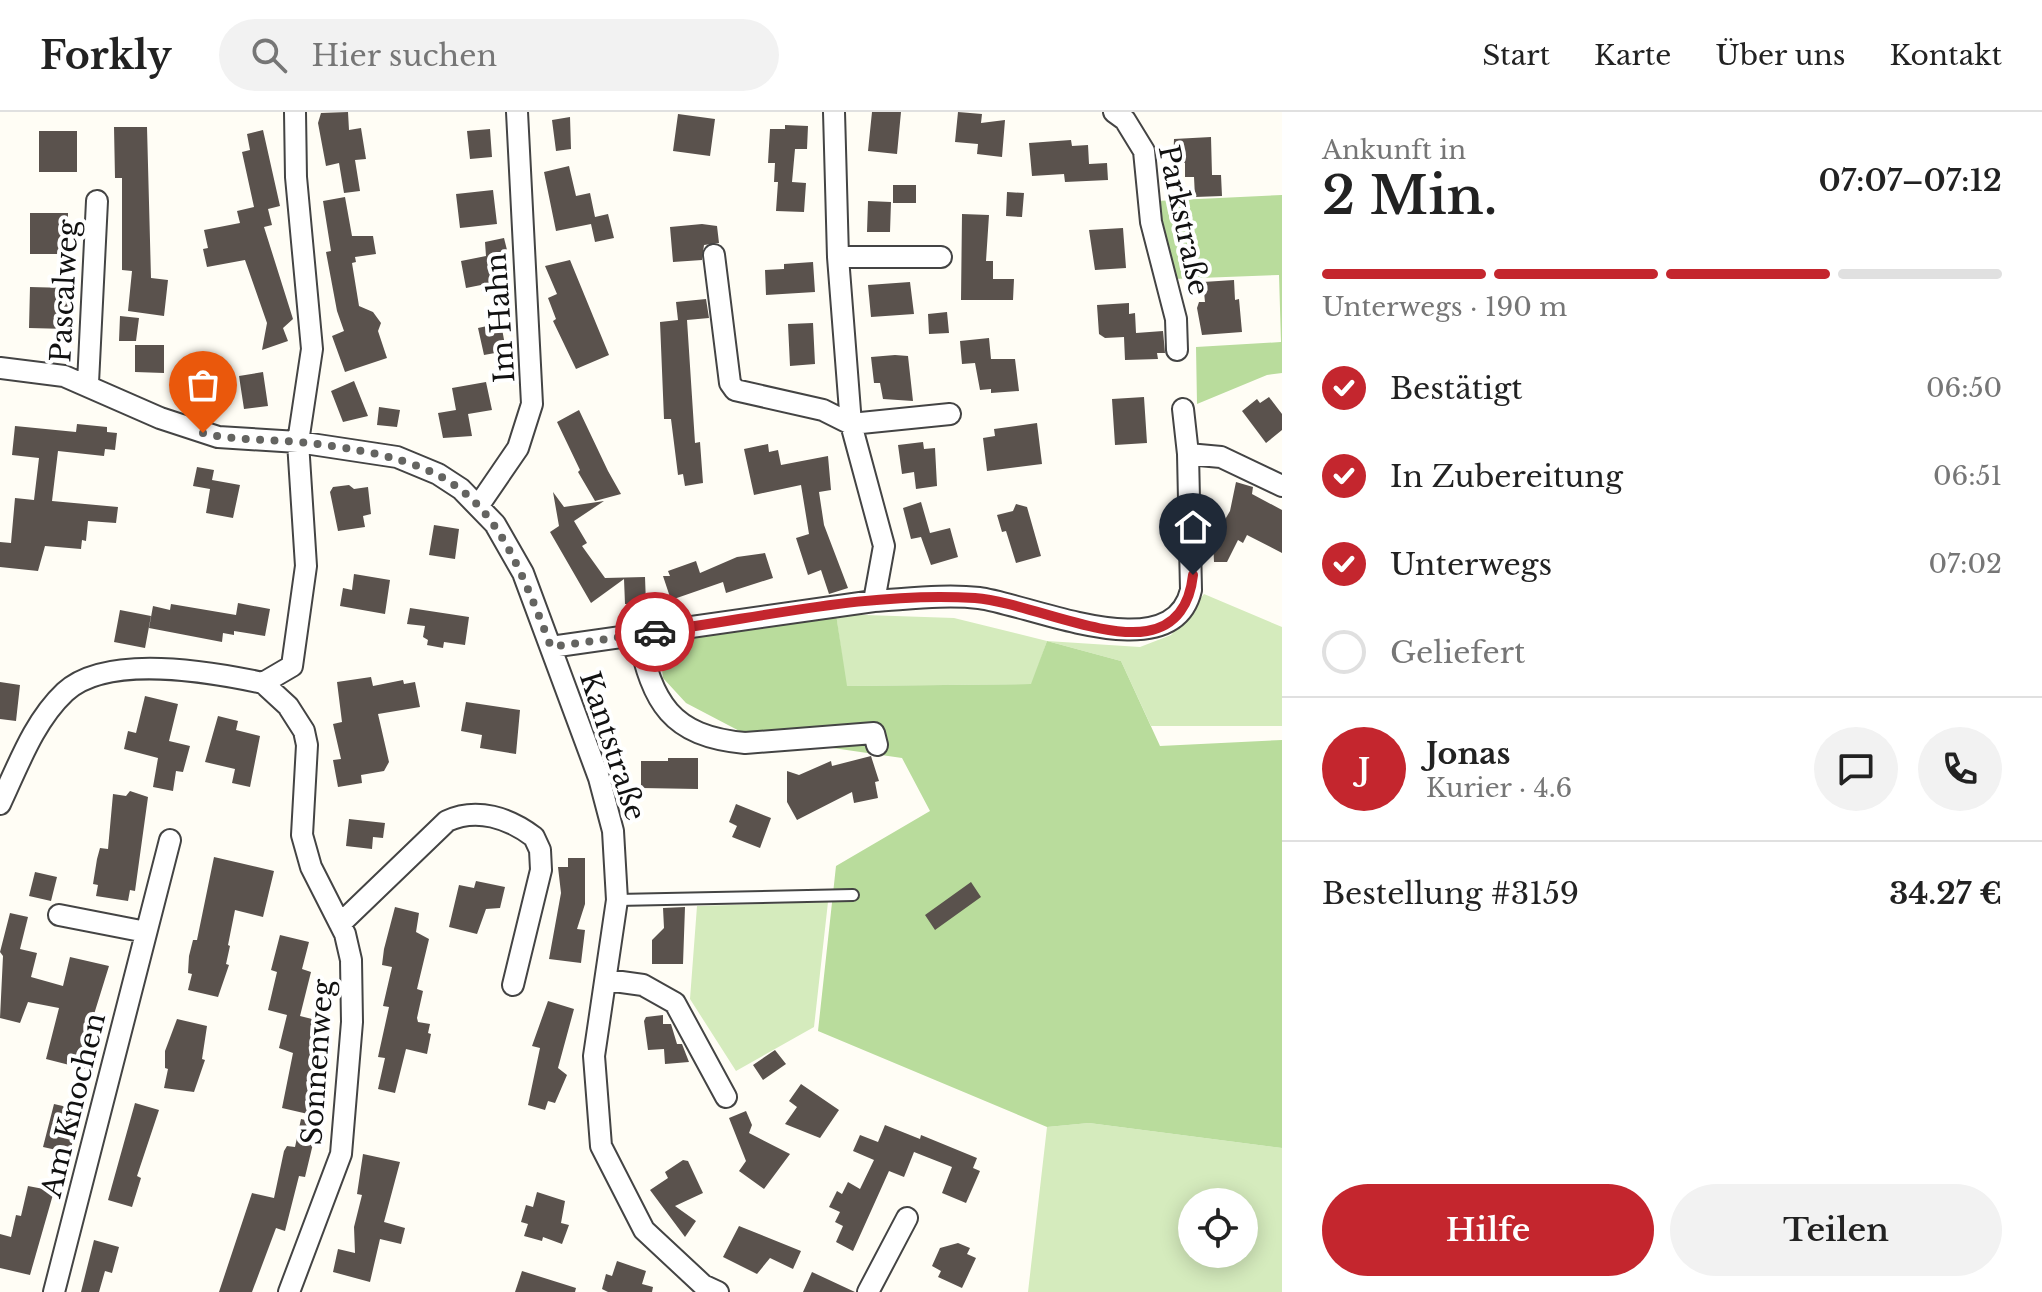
<!DOCTYPE html>
<html lang="de">
<meta charset="utf-8">
<style>
:root{--surface:#fff;--page:#f2f2f2;--text:#222;--muted:#767676;--line:#e0e0e0;--accent:#c4262e}
body{margin:0;font-family:"Libre Baskerville",serif;background:var(--page);color:var(--text);height:100vh;display:flex;flex-direction:column;font-size:30px;white-space:nowrap}
*{box-sizing:border-box;margin:0}
p{font-size:26px;color:var(--muted)}
.icon{flex:none;width:44px;height:44px;fill:none;stroke:currentColor;stroke-width:2;stroke-linecap:round;stroke-linejoin:round}
.map{position:relative;flex:1;overflow:hidden}
.panel{display:flex;flex-direction:column;background:var(--surface);width:760px}
.panel>*{flex:none}
.buttons{position:absolute;left:1178px;top:1076px;display:grid;gap:16px}
.buttons a{display:grid;place-items:center;width:80px;height:80px;border-radius:50%;background:var(--surface);box-shadow:0 4px 20px #0003;font-size:40px}
.pin{position:absolute;display:grid;place-items:center;width:68px;height:68px;color:#fff;margin:-82px -34px;border-radius:50% 50% 50% 0;rotate:-45deg;box-shadow:0 0 8px #0007}
.pin .icon{rotate:45deg}
.courier{position:absolute;display:grid;place-items:center;width:80px;height:80px;margin:-40px;border:6px solid #c4262e;border-radius:50%;background:#fff;color:#222;box-shadow:0 2px 10px #0007}
.head em{font-style:normal;font-weight:600}
.head div{display:flex;flex-direction:column-reverse}
.head{display:flex;align-items:center;justify-content:space-between;height:136px;padding:0 40px}
h1{font-size:52px;font-weight:600;line-height:60px}
.bar{display:grid;grid-template-columns:repeat(4,1fr);gap:12px 8px;align-content:center;height:96px;padding:0 40px}
.bar i{height:10px;border-radius:6px;background:var(--line)}
.bar .active{background:var(--accent)}
.bar p{grid-column:span 4}
.line{display:flex;align-items:center;gap:20px;padding:0 40px;border-top:2px solid var(--line)}
.line div{flex:1}
.round{display:grid;place-items:center;flex:none;width:84px;height:84px;border-radius:42px;background:var(--page)}
ol{padding:0 40px;list-style:none}
li{display:flex;align-items:center;gap:24px;height:88px}
li p{margin-inline-start:auto}
li .icon{padding:8px;border-radius:50%;background:var(--accent);color:#fff;stroke-width:4}
li:last-child{color:var(--muted)}
li i{width:44px;height:44px;border:4px solid var(--line);border-radius:50%}
.cta{display:flex;gap:16px;margin-top:auto;padding:16px 40px}
.cta a{flex:1;height:92px;border-radius:48px;background:var(--accent);color:#fff;font-size:32px;font-weight:600;line-height:92px;text-align:center}
.cta a+a{background:var(--page);color:var(--text)}
header{display:flex;align-items:center;gap:48px;box-sizing:border-box;height:112px;padding:0 40px;background:var(--surface);border-bottom:2px solid var(--line)}
header strong{font-size:38px}
nav{display:flex;gap:44px;margin-inline-start:auto;font-size:28px}
.search{width:560px;height:72px;background:var(--page);display:flex;align-items:center;gap:20px;box-sizing:border-box;padding:0 28px;border-radius:44px;color:var(--muted);font-size:30px}
main{display:flex;flex:1;min-height:0}
.map>svg:first-child{display:block}
</style>
<header>
<strong>Forkly</strong>
<div class="search"><svg class="icon" aria-label="search" viewBox="0 0 24 24"><circle cx="10" cy="10" r="6"/><path d="M15 15l6 6"/></svg>Hier suchen</div>
<nav><a>Start</a><a>Karte</a><a>Über uns</a><a>Kontakt</a></nav>
</header>
<main>
<div class="map">
<svg width="1282" height="1180" viewBox="0 0 1282 1180">
<rect width="100%" height="100%" fill="#fffdf5"/>
<!-- green -->
<path fill="#d5ebbd" fill-rule="evenodd" d="M1204 482 1282 515V614H1151L1121 549 1047 529 1032 572 846 574 836 502 954 506 1047 529 1140 535 1171 523Z
M828 790 814 915 736 959 690 887 697 794Z
M1089 1011 1282 1036V1180H1028L1047 1015ZM1192 1090H1244V1142H1192Z"/>
<!-- forest -->
<path fill="#b9dc9c" d="M1282 83V261L1267 263 1197 292 1196 235 1281 230 1279 163 1173 167 1156 89Z
M836 502 847 574 1031 572 1047 529 1121 549 1160 634 1282 628V1036L1089 1011 1047 1015 818 919 836 754 930 699 902 646 749 624 686 591 663 566 659 531Z"/>
<!-- building -->
<path fill="#5a524d" d="M348 0 349 18 361 16 366 47 355 48 360 79 344 81 339 51 326 54 318 11 321 1Z
M872 0H901L897 42 868 39Z
M958 0 982 2 981 11 1005 8 1002 45 977 42 978 32 955 30Z
M678 2 715 7 710 44 673 39Z
M570 5 571 37 556 39 552 8Z
M785 13 808 14 807 37H795L792 70 806 71 804 100 776 99 778 70H774L775 51H768L770 17H785Z
M114 15H147L151 166 168 168 164 204 128 199 132 159 122 158V66H115Z
M490 17 492 45 470 47 467 19Z
M263 18 280 94 268 97 272 113 264 115 293 207 283 216 288 229 262 238 267 211 245 148 207 155 203 137 208 136 204 118 240 111 237 99 254 95 242 40 250 38 247 22Z
M39 19H77V60H39Z
M1211 25 1212 63H1221L1222 84 1195 85 1194 65H1185V51H1173L1174 27Z
M1071 28 1072 34 1088 33 1089 52 1107 51 1108 68 1065 70 1064 62 1032 64 1029 31Z
M569 54 576 84 590 81 595 105 608 102 614 126 595 130 591 112 556 119 544 60Z
M893 73H916V91H893Z
M493 78 497 112 460 116 456 82Z
M1007 80 1024 81 1022 105 1006 104Z
M345 85 352 124H373L376 142 355 145 356 150 352 151 359 194 373 200 381 211 378 219 387 246 345 260 332 224 344 219 337 199 326 140 331 139 323 89Z
M868 89 891 90 890 120H867Z
M30 101H68V142H30Z
M962 102 989 103 986 149H993V167H1014L1013 188H961Z
M702 112 717 114 719 131 704 133 702 148 673 150 670 115Z
M1123 116 1126 156 1095 158 1089 118Z
M504 126 508 142 498 144 504 175 482 179 481 173 466 176 461 149 486 144 485 130Z
M570 148 609 243 576 257 553 209 556 207 548 186 557 182 545 154Z
M813 150 815 180 766 183 765 158 784 157V152Z
M1234 168 1235 188 1239 187 1242 220 1202 223 1197 196 1199 190H1205L1203 170Z
M910 170 914 202 871 205 868 173Z
M30 175 68 176 67 217 29 216Z
M706 187 709 206 687 208 695 331 700 330 703 371 685 374 683 362 678 363 671 307H664L660 210 678 208 676 190Z
M1129 191V202L1135 201 1136 221 1163 219 1165 241H1157L1158 247 1125 248 1124 225 1105 226 1099 222 1097 193Z
M947 200 949 221 929 222 928 202Z
M120 204 139 206 136 229H119Z
M501 211 506 239 484 243 478 216Z
M813 211 815 252 790 254 788 212Z
M989 226 991 247H1015L1019 279 991 281V277L980 278 975 251 962 252 960 229Z
M135 233H164V261L135 260Z
M895 243 908 244 913 289 883 287 880 271H874L871 245Z
M263 260 268 294 244 297 239 264Z
M354 269 368 304 343 310 331 279Z
M486 270 492 298 468 302 472 324 443 326 438 301 456 298 452 276Z
M1144 285 1147 331 1115 333 1112 287Z
M1269 285 1282 302V318L1266 331 1242 299 1257 287 1260 291Z
M379 295 400 298 397 315 377 313Z
M579 298 608 359 621 382 595 389 578 360 580 358 557 310Z
M1037 311 1042 352 987 359 983 326 995 324 994 317Z
M77 312 107 315V320L117 321 115 338 105 337 104 344 58 339 52 389 118 395 116 411 88 409 86 429 82 428 81 437 45 434 38 459 0 455V430L11 431 15 386 34 388 39 346 12 343 15 314 76 320Z
M923 330 924 337 935 336 937 374 916 377 914 360 902 362 898 333Z
M768 332 769 340 778 338 781 353 828 344 831 378 819 380 824 413 848 476 829 482 821 458 808 463 796 426 809 422 801 373 754 383 744 337Z
M197 355 214 358 212 368 240 373 233 406 206 401 210 377 193 374Z
M1236 370 1253 375 1252 382 1282 398V441L1247 423 1243 431 1238 428 1227 450H1214L1213 428 1230 399Z
M349 373 354 377 368 375 371 402 363 404 365 415 338 419 330 380 333 375Z
M553 380 564 395 604 389 574 409 587 431 582 434 605 466 645 465 646 492H625L624 467 591 491 550 420 559 414Z
M921 390 930 421 950 416 958 445 931 453 921 425 911 427 903 396Z
M1016 392 1027 395 1041 444 1016 451 1006 419 1002 420 997 403 1013 399Z
M434 413 459 417 455 447 429 443Z
M765 441 773 466 726 481 723 470 671 488 663 464H670L668 459 696 449 700 461 737 445Z
M354 462 390 468 385 502 340 494 343 476 352 478Z
M238 491 270 497 265 524 234 519V523L223 521 222 530 149 516 153 494 170 498 171 492 236 503Z
M410 496 469 505 465 533 444 530 443 536 427 533 428 528 423 525 425 514 407 512Z
M120 498 151 504 145 536 114 530Z
M371 565 373 574 403 568 404 572 415 570 420 595 378 602 389 650 384 659 361 663 362 671 338 675 333 648 341 647 333 612 342 610 337 570Z
M0 570 20 573 16 609 0 607Z
M145 584 178 592 169 629 190 634 183 660 176 659 173 679 153 675 158 646 124 637 128 619 136 621Z
M466 590 520 598 516 642 480 636 482 623 461 619Z
M218 604 238 609 236 618 260 624 250 675 232 671 235 657 205 650Z
M871 644 879 669 875 670 878 686 854 691 852 680 797 708 787 690V659L799 663 831 649 832 654Z
M668 646H698V677L641 676V649H668Z
M130 679 148 685 135 779 130 778 128 789 96 784 98 773 93 772 97 747 100 736 108 737 113 682 126 684Z
M736 692 771 706 760 736 732 725 737 714 729 710Z
M349 707 385 711 383 726 373 725 372 737 346 734Z
M214 745 274 759 263 805 235 798 228 833 230 834 226 852 229 853 218 885 188 878 192 862 188 861 189 844 193 828H197Z
M568 746H585V792L577 817 585 818 581 851 549 847 561 781 558 755H568Z
M35 760 57 765 51 789 29 784Z
M476 769 505 775 500 796 486 797 477 822 449 815 459 773 474 776Z
M971 770 981 785 935 818 925 803Z
M395 795 419 801 416 820 429 827 417 877 423 879 417 906 418 910 430 912 428 921 431 922 427 942 406 937 395 981 378 977 385 946 378 945 389 895 383 894 392 855 382 853 384 837Z
M685 795 683 852H652V828L664 816 663 796Z
M10 801 28 805 20 837 37 841 31 865 63 874 70 845 109 854 87 925H90L91 935 85 957 46 947 59 896 28 890 20 911 0 906 3 844 0 840Z
M280 823 309 830 302 857 311 860 300 904 324 910 310 964 317 965 308 1002 282 996 293 941 279 936 287 903 268 898 277 860 271 858Z
M548 889 574 897 558 956 567 963 555 991 548 989 545 998 528 993 540 936 532 934Z
M663 903V912H671L677 932H682L689 950 665 952 664 937 648 938 644 909 646 905Z
M177 907 207 914 202 947 205 948 194 980 164 976 168 957 165 956V939Z
M775 938 786 952 763 968 753 953Z
M801 972 839 998 820 1026 785 1012 797 995 789 989Z
M135 991 159 998 137 1064 141 1066 132 1095 108 1088Z
M54 992 80 998 70 1041 43 1035Z
M746 999 752 1013 749 1021 790 1042 764 1077 739 1059 746 1049 729 1006Z
M301 1007 318 1011 305 1065 299 1064 285 1119 276 1116 252 1180H219L252 1081 274 1086 284 1039 287 1034 295 1035Z
M885 1013 920 1027 921 1023 977 1046 973 1056 980 1059 966 1091 942 1081 952 1055 914 1040 904 1065 889 1059 853 1139 836 1130 843 1114 835 1110 840 1100 829 1095 837 1079 842 1082 848 1070 860 1077 874 1048 853 1039 860 1023 878 1030Z
M363 1042 400 1050 384 1110 405 1116 401 1132 380 1127 370 1170 333 1160 338 1137 355 1141 354 1115 362 1083 357 1082Z
M683 1048 688 1049 703 1081 675 1094 696 1109 685 1125 650 1078 668 1066 665 1060Z
M28 1074 54 1079 30 1163 0 1156V1122L11 1125 16 1103 21 1104Z
M537 1080 565 1089 561 1111 569 1113 562 1132 543 1125 542 1129 524 1124 528 1112 521 1110 526 1093 533 1095Z
M739 1114 801 1139 793 1157 770 1146 757 1162 723 1145Z
M94 1128 119 1135 112 1161 105 1159 99 1180H81Z
M958 1131 970 1136 967 1142 976 1146 962 1176 938 1165 941 1159 932 1154 940 1136Z
M617 1149 646 1159 642 1172 653 1175 652 1180H608L602 1177 606 1162 612 1164Z
M522 1159 576 1176 575 1180H515Z
M812 1160 855 1180H803Z"/>
<g fill="none" stroke-linecap="round" stroke-linejoin="round">
<defs>
<path id="service" d="M617 788 853 783"/>
<path id="minor" d="M1114 0 1125 8 1144 39 1151 110 1176 207 1177 238
M714 143 730 271 735 278 823 298 851 312 950 302
M838 145H941
M0 256 64 264 160 306 218 325 298 330 397 345 438 362 461 377 495 412 523 461 599 666 613 719 617 788 594 944 601 1034 644 1118 703 1173 718 1180
M88 271 97 89
M1183 297 1188 342
M479 393 518 336 532 292 517 0
M874 489C908 487 945 482 979 486 1032 493 1172 558 1191 478L1188 342 1221 345 1282 374
M638 523C653 591 670 624 745 631L874 621 877 633
M551 535 874 489 884 434 851 312 838 145 834 0
M263 571 292 554 306 454 298 330 312 237 296 65 295 0
M0 692C18 654 34 609 65 580 107 541 212 560 263 571L288 594 304 619 307 633 302 723 311 755 345 822 351 848 352 910 341 1042 289 1180
M59 803 146 820
M340 812 447 709C477 695 509 706 534 725L540 738 541 758 513 873
M607 868 643 873 675 891 726 985
M54 1180 170 728
M868 1180 907 1106"/>
</defs>
<!-- service casing -->
<use href="#service" stroke="#444" stroke-width="14"/>
<!-- minor casing -->
<use href="#minor" stroke="#444" stroke-width="24"/>
<!-- service -->
<use href="#service" stroke="#fff" stroke-width="10"/>
<!-- minor -->
<use href="#minor" stroke="#fff" stroke-width="20"/>
</g>
<g fill="none" stroke-linecap="round" stroke-linejoin="round">
<!-- done -->
<path stroke="#646461" stroke-width="8" stroke-dasharray="0 14.4" d="M203 321C235 329 267 327 300 330 467 349 493 382 551 535L655 520"/>
<!-- route -->
<path stroke="#c4262e" stroke-width="10" d="M655 520C760 506 869 479 975 486 1024 490 1101 527 1147 519 1177 514 1190 491 1193 463"/>
</g>
<g text-anchor="middle" stroke-width="8" stroke-linejoin="round" paint-order="stroke">
<!-- street labels -->
<g font-size="28" fill="#111" stroke="#fff">
<text transform="translate(1184 108) rotate(78)" y="10">Parkstraße</text>
<text transform="translate(64 179) rotate(-87)" y="10">Pascalweg</text>
<text transform="translate(500 206) rotate(-94)" y="10">Im Hahn</text>
<text transform="translate(613 634) rotate(72)" y="10">Kantstraße</text>
<text transform="translate(317 950) rotate(-86)" y="10">Sonnenweg</text>
<text transform="translate(73 993) rotate(-76)" y="10">Am Knochen</text>
</g>
</g>
</svg>
<div class="buttons">
<a><svg class="icon" aria-label="locate" viewBox="0 0 24 24"><circle cx="12" cy="12" r="6"/><path d="M12 2v4M12 18v4M2 12h4M18 12h4"/></svg></a>
</div>
<div class="pin" style="left:203px;top:321px;background:#ea580c"><svg class="icon" aria-label="bag" viewBox="0 0 24 24"><path d="M5 8h14l-1 12H6zM9 8a3 3 0 0 1 6 0"/></svg></div>
<div class="pin" style="left:1193px;top:463px;background:#1f2937"><svg class="icon" aria-label="home" viewBox="0 0 24 24"><path d="M3 11l9-7 9 7M6 9v11h12V9"/></svg></div>
<div class="courier" style="left:655px;top:520px"><svg class="icon" aria-label="car" viewBox="0 0 24 24"><path d="M5 17H2v-5l4-1 3-4h7l3 4 3 1v5h-3M9 17h6M6 11h13"/><circle cx="7" cy="17" r="2"/><circle cx="17" cy="17" r="2"/></svg></div>
</div>
<section class="panel">
<div class="head"><div><h1>2 Min.</h1><p>Ankunft in</p></div><em>07:07–07:12</em></div>
<div class="bar"><i class="active"></i><i class="active"></i><i class="active"></i><i></i><p>Unterwegs · 190 m</p></div>
<ol>
<li><svg class="icon" aria-label="check" viewBox="0 0 24 24"><path d="M5 12l5 5 9-10"/></svg>Bestätigt<p>06:50</p></li>
<li><svg class="icon" aria-label="check" viewBox="0 0 24 24"><path d="M5 12l5 5 9-10"/></svg>In Zubereitung<p>06:51</p></li>
<li><svg class="icon" aria-label="check" viewBox="0 0 24 24"><path d="M5 12l5 5 9-10"/></svg>Unterwegs<p>07:02</p></li>
<li><i></i>Geliefert</li>
</ol>
<div class="line" style="height:144px"><b class="round" style="background:var(--accent);color:#fff">J</b><div><b>Jonas</b><p>Kurier · 4.6</p></div><a class="round"><svg class="icon" aria-label="chat" viewBox="0 0 24 24"><path d="M4 5h16v11H9l-5 4z"/></svg></a><a class="round"><svg class="icon" aria-label="phone" viewBox="0 0 24 24"><path d="M5 4h4l2 5-3 2q2 4 5 5l2-3 5 2v4C11 20 4 13 5 4z"/></svg></a></div>
<div class="line" style="height:104px"><div>Bestellung #3159</div><b>34.27 €</b></div>
<div class="cta"><a>Hilfe</a><a>Teilen</a></div>
</section>
</main>
